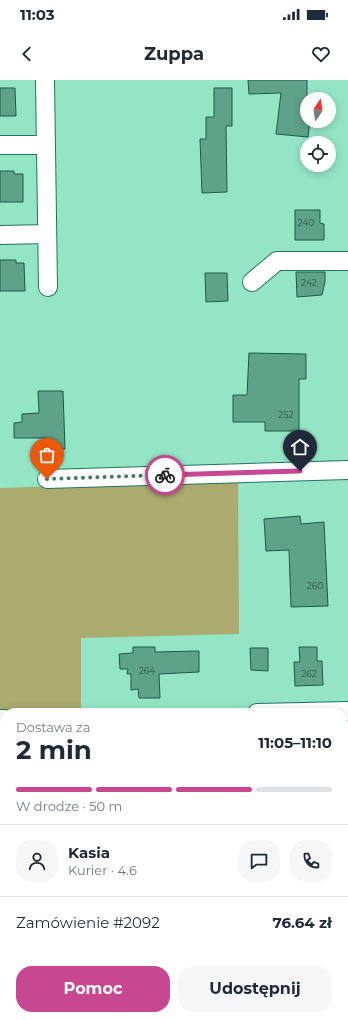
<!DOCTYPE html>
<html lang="pl">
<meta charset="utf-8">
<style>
:root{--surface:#fff;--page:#f6f6f7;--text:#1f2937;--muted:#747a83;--line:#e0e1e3;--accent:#c74791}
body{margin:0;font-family:Montserrat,sans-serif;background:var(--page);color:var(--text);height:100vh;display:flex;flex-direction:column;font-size:15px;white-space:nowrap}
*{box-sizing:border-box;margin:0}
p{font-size:13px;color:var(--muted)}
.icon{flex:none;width:22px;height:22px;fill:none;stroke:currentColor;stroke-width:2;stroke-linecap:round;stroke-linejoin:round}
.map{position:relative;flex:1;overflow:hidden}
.side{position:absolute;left:0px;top:628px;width:348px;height:312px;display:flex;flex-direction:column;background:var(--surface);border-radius:16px 16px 0 0;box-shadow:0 2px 10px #0003}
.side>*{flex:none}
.needle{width:26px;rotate:13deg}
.fabs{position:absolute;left:300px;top:12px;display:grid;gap:8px}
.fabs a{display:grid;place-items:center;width:36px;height:36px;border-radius:50%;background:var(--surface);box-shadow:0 2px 10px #0003;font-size:20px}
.pin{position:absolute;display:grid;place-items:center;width:34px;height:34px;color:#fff;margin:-41px -17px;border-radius:50% 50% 50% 0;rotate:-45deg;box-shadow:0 0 4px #0007}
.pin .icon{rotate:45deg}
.courier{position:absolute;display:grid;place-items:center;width:40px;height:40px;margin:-20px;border:3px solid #c74791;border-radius:50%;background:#fff;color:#222;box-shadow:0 1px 5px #0007}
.summary em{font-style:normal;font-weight:700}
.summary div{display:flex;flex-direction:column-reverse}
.summary{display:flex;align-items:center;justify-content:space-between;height:68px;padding:0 16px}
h1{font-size:26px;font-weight:700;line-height:30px}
.bar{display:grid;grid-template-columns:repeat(4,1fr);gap:6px 4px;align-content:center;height:48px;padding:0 16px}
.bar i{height:5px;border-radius:3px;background:var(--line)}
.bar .active{background:var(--accent)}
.bar p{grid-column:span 4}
.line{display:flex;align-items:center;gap:10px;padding:0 16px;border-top:1px solid var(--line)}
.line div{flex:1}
.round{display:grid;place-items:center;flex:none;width:42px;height:42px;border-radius:16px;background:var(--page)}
.cta{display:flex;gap:8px;margin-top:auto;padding:8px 16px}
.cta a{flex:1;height:46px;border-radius:16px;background:var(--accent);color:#fff;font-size:16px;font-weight:700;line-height:46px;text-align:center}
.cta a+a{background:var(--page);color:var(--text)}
.status{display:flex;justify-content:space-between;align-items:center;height:28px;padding:0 20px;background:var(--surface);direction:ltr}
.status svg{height:11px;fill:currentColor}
header{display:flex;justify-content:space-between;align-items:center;height:52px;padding:0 16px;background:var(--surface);font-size:18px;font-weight:700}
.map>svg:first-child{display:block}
</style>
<div class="status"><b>11:03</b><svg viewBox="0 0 49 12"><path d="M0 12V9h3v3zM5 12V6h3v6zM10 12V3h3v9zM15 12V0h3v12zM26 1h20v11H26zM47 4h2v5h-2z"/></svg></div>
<header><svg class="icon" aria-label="back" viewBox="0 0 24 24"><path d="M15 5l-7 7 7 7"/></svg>Zuppa<svg class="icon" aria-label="heart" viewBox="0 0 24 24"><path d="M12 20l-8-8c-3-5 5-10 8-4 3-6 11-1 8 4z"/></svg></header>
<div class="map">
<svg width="348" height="940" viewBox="0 0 348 940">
<rect width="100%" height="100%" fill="#94e5c6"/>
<!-- green -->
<path fill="#abab6f" d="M238 400 239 554 81 558V632L5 633 0 634V408Z
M343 764 348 765V940H233V935H343Z"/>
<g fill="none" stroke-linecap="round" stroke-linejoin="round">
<!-- stream -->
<path stroke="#aea9e1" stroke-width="5.5" d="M343 905 348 891
M331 940 332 935"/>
</g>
<!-- building -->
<path fill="#5ea289" stroke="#1b5a46" d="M248 0H307V41H310L308 57 276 54 281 13 249 14Z
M0 8H15L16 36H0Z
M214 8H232V46H226L227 112 202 113 200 59H206V37H214Z
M0 91H14V94H23V122H0Z
M295 130H320V143L324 144V160H295Z
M0 180H16V183H24L25 211H0Z
M296 192H325V202L322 215 297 217Z
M205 193H227L228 221 206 222Z
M249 273 306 274V299H299V351H265V342H233V315H247Z
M38 311H63L65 369H46V358H14V343L22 342V334L39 333Z
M300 436 301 444 324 442 328 526 291 527 289 470 266 471 264 439Z
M133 567H155V572L199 571V592L159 594 160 618H139L138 609 131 610V594H127L128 589H120L119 574 133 573Z
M299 567H317V581H322L323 605 295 606 294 582H300Z
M250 568H268V591L251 590Z"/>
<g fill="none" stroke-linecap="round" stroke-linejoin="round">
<defs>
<path id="minor" d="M45 0 48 207
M0 65H46
M0 155 47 154
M252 202 277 181H348
M47 399 348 390
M257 633 348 631
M0 639H5"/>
</defs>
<!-- minor casing -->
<use href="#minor" stroke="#20755b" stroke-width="20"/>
<!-- path -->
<path stroke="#67a78f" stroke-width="2.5" stroke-dasharray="2 3" stroke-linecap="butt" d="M343 712 348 713"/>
<!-- minor -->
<use href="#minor" stroke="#fff" stroke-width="18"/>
</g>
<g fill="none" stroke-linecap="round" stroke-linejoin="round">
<!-- done -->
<path stroke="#457764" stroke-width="4" stroke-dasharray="0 7.2" d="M47 399 165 395"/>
<!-- route -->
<path stroke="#c74791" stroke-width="5" d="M165 395 300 391"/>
</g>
<g text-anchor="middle" stroke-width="4" stroke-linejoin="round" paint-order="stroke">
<!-- number labels -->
<g font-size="9" fill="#2b5646">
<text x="306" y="146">240</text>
<text x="309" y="206">242</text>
<text x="286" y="338">252</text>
<text x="315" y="509">260</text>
<text x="147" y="594">264</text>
<text x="309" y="597">262</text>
</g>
</g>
</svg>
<div class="fabs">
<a><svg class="needle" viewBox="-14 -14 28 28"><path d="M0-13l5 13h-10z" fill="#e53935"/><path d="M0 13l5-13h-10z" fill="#747a83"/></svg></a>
<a><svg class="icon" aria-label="locate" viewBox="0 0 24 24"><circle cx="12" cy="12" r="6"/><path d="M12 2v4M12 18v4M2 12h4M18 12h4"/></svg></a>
</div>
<div class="pin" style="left:47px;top:399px;background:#ea580c"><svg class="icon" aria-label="bag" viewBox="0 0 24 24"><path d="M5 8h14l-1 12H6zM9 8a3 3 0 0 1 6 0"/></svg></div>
<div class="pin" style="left:300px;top:391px;background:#1f2937"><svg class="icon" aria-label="home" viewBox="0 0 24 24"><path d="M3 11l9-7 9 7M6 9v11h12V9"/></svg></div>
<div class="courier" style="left:165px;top:395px"><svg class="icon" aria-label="bike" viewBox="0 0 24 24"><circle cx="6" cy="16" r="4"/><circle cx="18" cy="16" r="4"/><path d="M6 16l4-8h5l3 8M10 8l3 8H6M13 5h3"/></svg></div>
<section class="side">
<div class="summary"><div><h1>2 min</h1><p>Dostawa za</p></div><em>11:05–11:10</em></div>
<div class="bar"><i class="active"></i><i class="active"></i><i class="active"></i><i></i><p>W drodze · 50 m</p></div>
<div class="line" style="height:72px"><a class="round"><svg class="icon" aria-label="person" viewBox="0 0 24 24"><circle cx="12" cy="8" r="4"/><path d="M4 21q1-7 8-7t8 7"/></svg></a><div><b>Kasia</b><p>Kurier · 4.6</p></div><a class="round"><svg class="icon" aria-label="chat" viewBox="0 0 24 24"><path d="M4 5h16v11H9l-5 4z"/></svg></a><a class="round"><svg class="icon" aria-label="phone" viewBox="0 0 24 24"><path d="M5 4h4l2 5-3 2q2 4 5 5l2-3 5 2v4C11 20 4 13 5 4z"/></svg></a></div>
<div class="line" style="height:52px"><div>Zamówienie #2092</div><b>76.64 zł</b></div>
<div class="cta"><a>Pomoc</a><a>Udostępnij</a></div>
</section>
</div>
